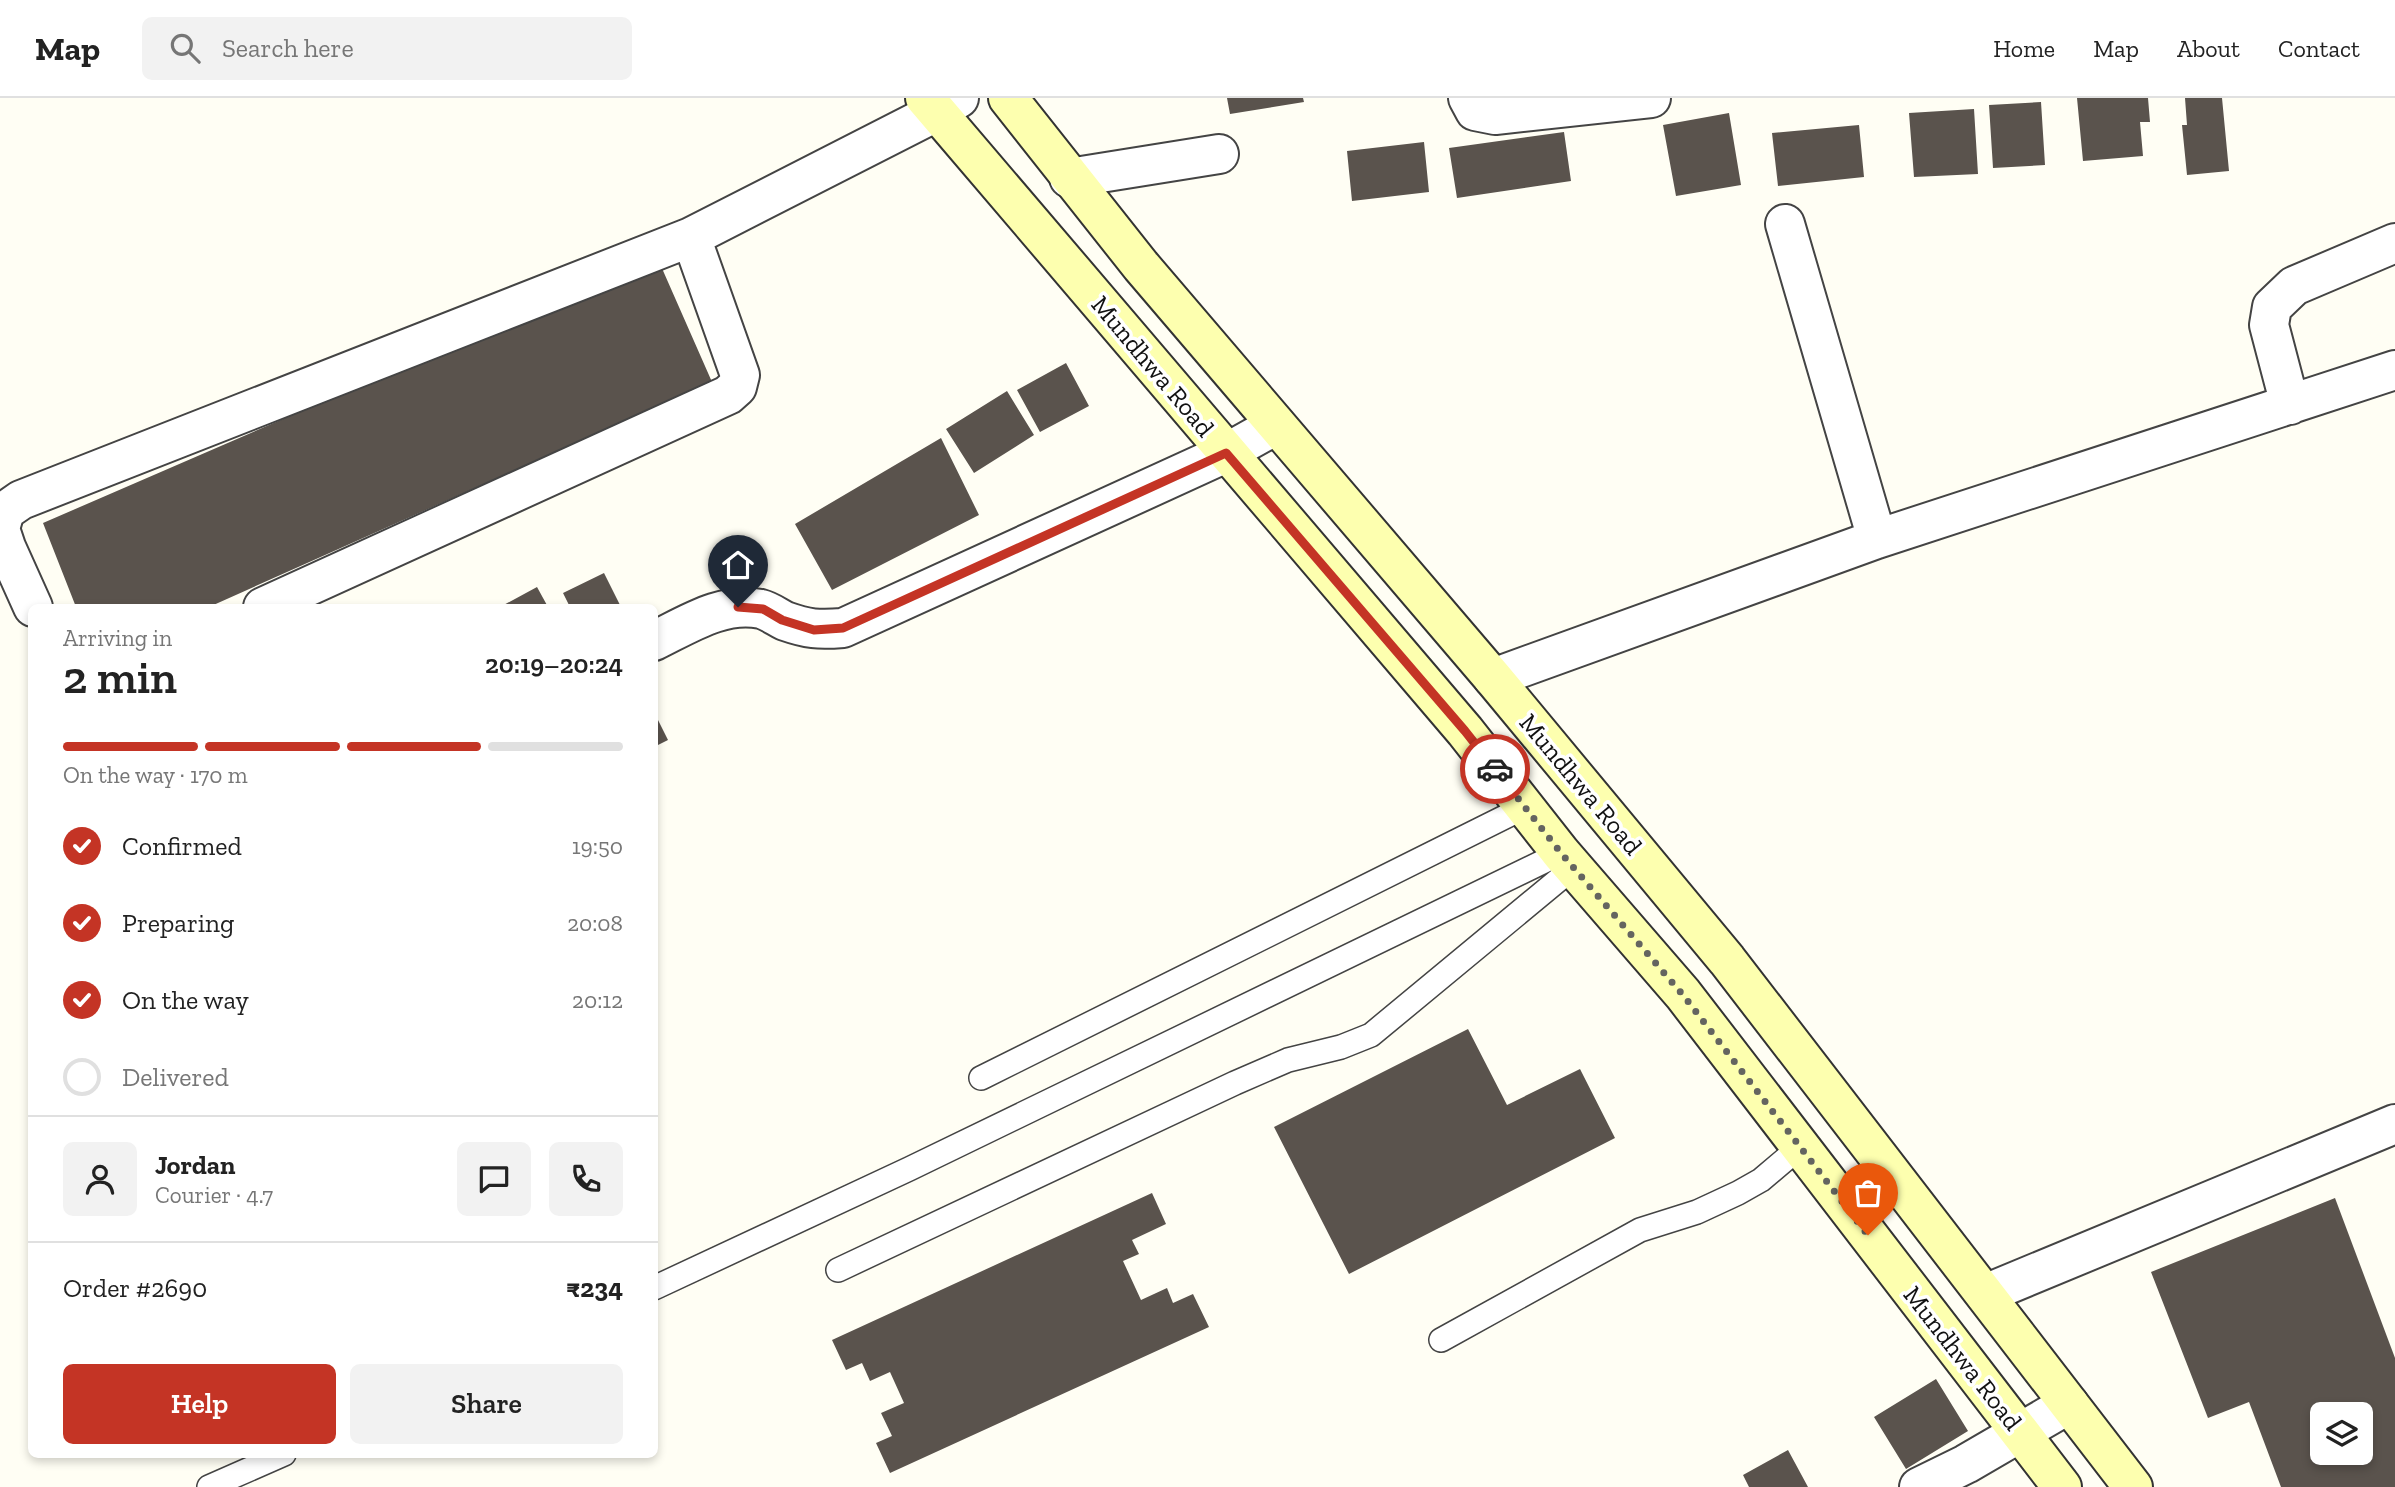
<!DOCTYPE html>
<meta charset="utf-8">
<style>
:root{--surface:#fff;--page:#f2f2f2;--text:#222;--muted:#767676;--line:#e0e0e0;--accent:#c43425}
body{margin:0;font-family:"Zilla Slab",serif;background:var(--page);color:var(--text);height:100vh;display:flex;flex-direction:column;font-size:26px;white-space:nowrap}
*{box-sizing:border-box;margin:0}
p{font-size:23px;color:var(--muted)}
.icon{flex:none;width:38px;height:38px;fill:none;stroke:currentColor;stroke-width:2;stroke-linecap:round;stroke-linejoin:round}
.map{position:relative;flex:1;overflow:hidden}
.details{position:absolute;left:28px;top:506px;width:630px;height:854px;display:flex;flex-direction:column;background:var(--surface);border-radius:10px;box-shadow:0 4px 10px #0003}
.details>*{flex:none}
.fabs{position:absolute;left:2310px;top:1304px;display:grid;gap:14px}
.fabs a{display:grid;place-items:center;width:63px;height:63px;border-radius:10px;background:var(--surface);box-shadow:0 4px 10px #0003;font-size:35px}
.pin{position:absolute;display:grid;place-items:center;width:60px;height:60px;color:#fff;margin:-72px -30px;border-radius:50% 50% 50% 0;rotate:-45deg;box-shadow:0 0 7px #0007}
.pin .icon{rotate:45deg}
.courier{position:absolute;display:grid;place-items:center;width:70px;height:70px;margin:-35px;border:5px solid #c43425;border-radius:50%;background:#fff;color:#222;box-shadow:0 2px 9px #0007}
.overview em{font-style:normal;font-weight:600}
.overview div{display:flex;flex-direction:column-reverse}
.overview{display:flex;align-items:center;justify-content:space-between;height:119px;padding:0 35px}
h1{font-size:46px;font-weight:600;line-height:52px}
.bar{display:grid;grid-template-columns:repeat(4,1fr);gap:10px 7px;align-content:center;height:84px;padding:0 35px}
.bar i{height:9px;border-radius:5px;background:var(--line)}
.bar .selected{background:var(--accent)}
.bar p{grid-column:span 4}
.line{display:flex;align-items:center;gap:18px;padding:0 35px;border-top:2px solid var(--line)}
.line div{flex:1}
.round{display:grid;place-items:center;flex:none;width:74px;height:74px;border-radius:10px;background:var(--page)}
ol{padding:0 35px;list-style:none}
li{display:flex;align-items:center;gap:21px;height:77px}
li p{margin-inline-start:auto}
li .icon{padding:7px;border-radius:50%;background:var(--accent);color:#fff;stroke-width:4}
li:last-child{color:var(--muted)}
li i{width:38px;height:38px;border:4px solid var(--line);border-radius:50%}
.cta{display:flex;gap:14px;margin-top:auto;padding:14px 35px}
.cta a{flex:1;height:80px;border-radius:10px;background:var(--accent);color:#fff;font-size:28px;font-weight:600;line-height:80px;text-align:center}
.cta a+a{background:var(--page);color:var(--text)}
header{display:flex;align-items:center;gap:42px;box-sizing:border-box;height:98px;padding:0 35px;background:var(--surface);border-bottom:2px solid var(--line)}
header strong{font-size:33px}
nav{display:flex;gap:38px;margin-inline-start:auto;font-size:24px}
.search{width:490px;height:63px;background:var(--page);display:flex;align-items:center;gap:18px;box-sizing:border-box;padding:0 24px;border-radius:10px;color:var(--muted);font-size:26px}
.map>svg:first-child{display:block}
</style>
<header>
<strong>Map</strong>
<div class="search"><svg class="icon" aria-label="search" viewBox="0 0 24 24"><circle cx="10" cy="10" r="6"/><path d="M15 15l6 6"/></svg>Search here</div>
<nav><a>Home</a><a>Map</a><a>About</a><a>Contact</a></nav>
</header>
<div class="map">
<svg width="2395" height="1389" viewBox="0 0 2395 1389">
<rect width="100%" height="100%" fill="#fffef4"/>
<!-- building -->
<path fill="#5a534d" fill-rule="evenodd" d="M1227 0H1303L1304 4 1230 16Z
M2077 0H2148L2150 24H2140L2143 58 2083 63Z
M2185 0H2222L2229 73 2187 77 2182 27H2187Z
M2041 4 2045 67 1993 70 1989 7Z
M1974 11 1978 76 1914 79 1909 15Z
M1729 15 1741 87 1676 98 1663 27Z
M1859 27 1864 79 1778 88 1772 35Z
M1564 34 1571 83 1457 100 1449 50Z
M1424 44 1429 94 1352 103 1347 53Z
M657 159 712 284 209 509H76L43 425Z
M1066 265 1089 308 1040 334 1017 292Z
M1007 293 1034 337 974 375 946 331Z
M941 340 979 417 832 492 795 426Z
M604 475 621 509H570L563 495Z
M537 489 548 509H500Z
M654 614 668 642 654 649Z
M1468 931 1507 1007 1580 971 1615 1040 1349 1176 1274 1029Z
M1152 1095 1166 1126 1132 1142 1139 1156 1123 1163 1141 1202 1167 1190 1173 1205 1193 1196 1209 1229 890 1375 876 1345 892 1338 881 1315 904 1305 890 1274 870 1283 862 1265 846 1272 832 1242Z
M2335 1100 2395 1260V1389H2281L2249 1304 2208 1320 2151 1174ZM2322 1316H2361V1354H2322Z
M1936 1281 1968 1333 1906 1371 1874 1319Z
M1788 1352 1808 1389H1749L1743 1377Z"/>
<g fill="none" stroke-linecap="round" stroke-linejoin="round">
<defs>
<path id="service" d="M981 980 1525 709
M838 1172 1235 985 1288 962 1341 949 1371 937 1574 769
M654 1190 909 1071 1561 755
M1441 1242 1640 1132 1697 1114 1738 1095 1761 1082 1800 1049
M209 1389 284 1356"/>
<path id="minor" d="M1468 0 1475 13 1495 17 1651 0
M1069 80 1219 56
M1785 126 1877 441
M2290 307 2269 227 2272 209 2294 188 2395 145
M33 509 6 449 0 431 5 413 21 402 691 139 936 14 959 0
M263 509 728 297 737 289 740 277 691 139
M654 543C687 527 723 503 761 511 769 513 777 519 785 523 808 531 818 532 843 530L1226 355 1276 327
M1493 580 1877 441 2395 272
M1985 1196 2395 1026
M1919 1389 1966 1366 2069 1306"/>
<path id="secondary" d="M925 0 1465 633 1561 755 1683 896 2062 1389
M1008 0 1141 168 1493 580 1727 862 2133 1389"/>
</defs>
<!-- service casing -->
<use href="#service" stroke="#444" stroke-width="26"/>
<!-- minor casing -->
<use href="#minor" stroke="#444" stroke-width="42"/>
<!-- secondary casing -->
<use href="#secondary" stroke="#333" stroke-width="42"/>
<!-- service -->
<use href="#service" stroke="#fff" stroke-width="23"/>
<!-- minor -->
<use href="#minor" stroke="#fff" stroke-width="38"/>
<!-- secondary -->
<use href="#secondary" stroke="#fdffaf" stroke-width="38"/>
</g>
<g fill="none" stroke-linecap="round" stroke-linejoin="round">
<!-- done -->
<path stroke="#646460" stroke-width="7" stroke-dasharray="0 12.6" d="M1495 671 1561 755 1683 897 1868 1137"/>
<!-- route -->
<path stroke="#c43425" stroke-width="9" d="M738 509 763 511 782 522 814 532 843 530 1226 355 1465 633 1495 671"/>
</g>
<g text-anchor="middle" stroke-width="7" stroke-linejoin="round" paint-order="stroke">
<!-- street labels -->
<g font-size="26" fill="#111" stroke="#fff">
<text transform="translate(1153 268) rotate(50)" y="9">Mundhwa Road</text>
<text transform="translate(1581 686) rotate(50)" y="9">Mundhwa Road</text>
<text transform="translate(1963 1260) rotate(52)" y="9">Mundhwa Road</text>
</g>
</g>
</svg>
<div class="fabs">
<a><svg class="icon" aria-label="layers" viewBox="0 0 24 24"><path d="M12 4l9 5-9 5-9-5zM3 14l9 5 9-5"/></svg></a>
</div>
<div class="pin" style="left:1868px;top:1137px;background:#ea580c"><svg class="icon" aria-label="bag" viewBox="0 0 24 24"><path d="M5 8h14l-1 12H6zM9 8a3 3 0 0 1 6 0"/></svg></div>
<div class="pin" style="left:738px;top:509px;background:#1f2937"><svg class="icon" aria-label="home" viewBox="0 0 24 24"><path d="M3 11l9-7 9 7M6 9v11h12V9"/></svg></div>
<div class="courier" style="left:1495px;top:671px"><svg class="icon" aria-label="car" viewBox="0 0 24 24"><path d="M5 17H2v-5l4-1 3-4h7l3 4 3 1v5h-3M9 17h6M6 11h13"/><circle cx="7" cy="17" r="2"/><circle cx="17" cy="17" r="2"/></svg></div>
<section class="details">
<div class="overview"><div><h1>2 min</h1><p>Arriving in</p></div><em>20:19–20:24</em></div>
<div class="bar"><i class="selected"></i><i class="selected"></i><i class="selected"></i><i></i><p>On the way · 170 m</p></div>
<ol>
<li><svg class="icon" aria-label="check" viewBox="0 0 24 24"><path d="M5 12l5 5 9-10"/></svg>Confirmed<p>19:50</p></li>
<li><svg class="icon" aria-label="check" viewBox="0 0 24 24"><path d="M5 12l5 5 9-10"/></svg>Preparing<p>20:08</p></li>
<li><svg class="icon" aria-label="check" viewBox="0 0 24 24"><path d="M5 12l5 5 9-10"/></svg>On the way<p>20:12</p></li>
<li><i></i>Delivered</li>
</ol>
<div class="line" style="height:126px"><a class="round"><svg class="icon" aria-label="person" viewBox="0 0 24 24"><circle cx="12" cy="8" r="4"/><path d="M4 21q1-7 8-7t8 7"/></svg></a><div><b>Jordan</b><p>Courier · 4.7</p></div><a class="round"><svg class="icon" aria-label="chat" viewBox="0 0 24 24"><path d="M4 5h16v11H9l-5 4z"/></svg></a><a class="round"><svg class="icon" aria-label="phone" viewBox="0 0 24 24"><path d="M5 4h4l2 5-3 2q2 4 5 5l2-3 5 2v4C11 20 4 13 5 4z"/></svg></a></div>
<div class="line" style="height:91px"><div>Order #2690</div><b>₹234</b></div>
<div class="cta"><a>Help</a><a>Share</a></div>
</section>
</div>
